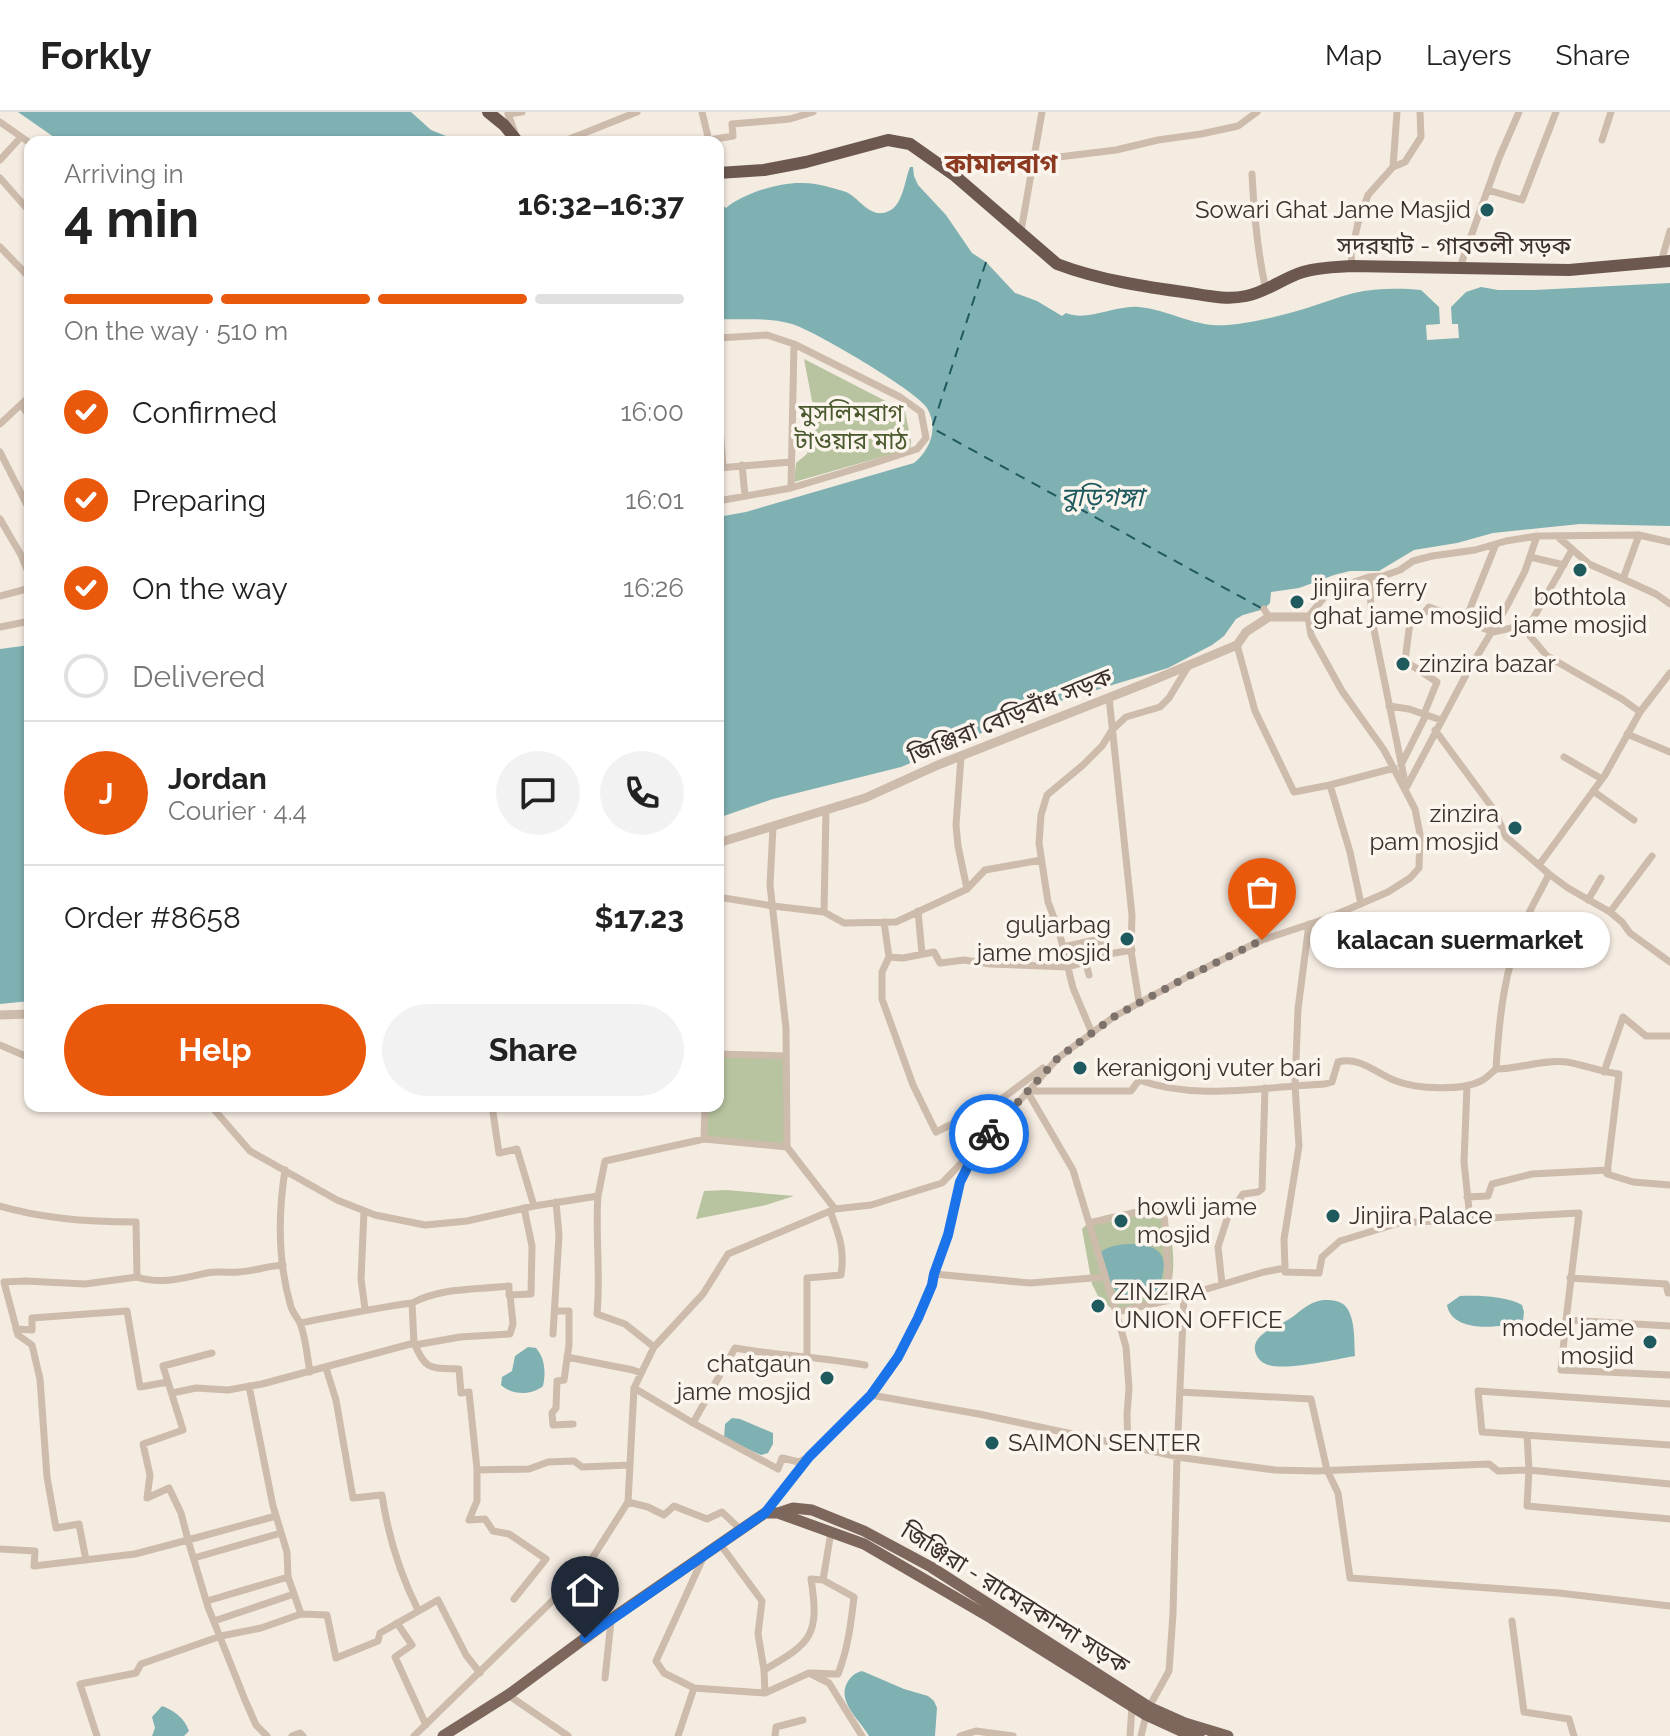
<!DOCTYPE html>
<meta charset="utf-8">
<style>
:root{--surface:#fff;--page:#f2f2f2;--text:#222;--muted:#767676;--line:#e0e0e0;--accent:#ea580c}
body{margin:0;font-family:Raleway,"Noto Sans Bengali",sans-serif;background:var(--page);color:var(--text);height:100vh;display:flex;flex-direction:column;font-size:30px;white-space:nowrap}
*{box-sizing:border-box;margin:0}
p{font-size:26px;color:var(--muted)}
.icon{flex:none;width:44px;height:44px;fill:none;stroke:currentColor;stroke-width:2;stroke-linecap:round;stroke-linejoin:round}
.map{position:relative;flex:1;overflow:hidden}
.panel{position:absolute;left:24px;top:24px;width:700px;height:976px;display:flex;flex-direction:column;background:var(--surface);border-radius:16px;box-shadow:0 2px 6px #0004}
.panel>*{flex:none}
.pin{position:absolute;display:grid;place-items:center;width:68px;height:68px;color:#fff;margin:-82px -34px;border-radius:50% 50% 50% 0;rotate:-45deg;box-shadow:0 0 8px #0007}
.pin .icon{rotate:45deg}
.courier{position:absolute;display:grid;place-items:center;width:80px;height:80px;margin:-40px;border:6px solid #1a73e8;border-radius:50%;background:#fff;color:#222;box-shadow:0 2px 10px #0007}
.bubble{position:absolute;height:56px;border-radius:28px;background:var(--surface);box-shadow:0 2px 6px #0004;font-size:26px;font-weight:700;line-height:56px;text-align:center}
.overview em{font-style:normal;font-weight:700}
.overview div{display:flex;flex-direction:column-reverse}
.overview{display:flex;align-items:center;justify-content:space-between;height:136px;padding:0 40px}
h1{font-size:52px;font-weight:700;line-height:60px}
.bar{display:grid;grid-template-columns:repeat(4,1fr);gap:12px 8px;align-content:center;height:96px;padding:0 40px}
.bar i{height:10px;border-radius:6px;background:var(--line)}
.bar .current{background:var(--accent)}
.bar p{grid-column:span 4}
.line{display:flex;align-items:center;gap:20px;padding:0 40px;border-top:2px solid var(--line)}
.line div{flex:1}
.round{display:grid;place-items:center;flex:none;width:84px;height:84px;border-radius:42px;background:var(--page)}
ol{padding:0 40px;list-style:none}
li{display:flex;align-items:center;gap:24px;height:88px}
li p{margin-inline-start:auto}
li .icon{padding:8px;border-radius:50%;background:var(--accent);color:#fff;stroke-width:4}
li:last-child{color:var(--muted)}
li i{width:44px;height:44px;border:4px solid var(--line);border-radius:50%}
.action{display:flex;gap:16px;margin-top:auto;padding:16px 40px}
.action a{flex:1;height:92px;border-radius:48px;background:var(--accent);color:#fff;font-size:32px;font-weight:700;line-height:92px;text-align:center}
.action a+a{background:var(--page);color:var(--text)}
header{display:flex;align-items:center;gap:48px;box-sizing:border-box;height:112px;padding:0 40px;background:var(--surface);border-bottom:2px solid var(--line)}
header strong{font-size:38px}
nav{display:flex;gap:44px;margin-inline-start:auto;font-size:28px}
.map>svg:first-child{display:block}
</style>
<header>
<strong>Forkly</strong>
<nav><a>Map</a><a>Layers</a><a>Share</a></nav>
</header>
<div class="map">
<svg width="1670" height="1624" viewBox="0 0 1670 1624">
<rect width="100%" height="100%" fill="#f4ebe1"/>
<!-- green -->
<path fill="#b8c4a0" d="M804 247 905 299 911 329 910 337 794 370 796 351 807 342 814 299Z
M718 942 786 944 787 1035 704 1027 705 994H718Z
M726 1078 794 1084 766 1093 696 1107 704 1079Z
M1129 1099 1154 1100 1165 1104C1174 1126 1178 1167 1165 1187L1116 1200 1099 1186 1092 1172 1082 1117C1094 1104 1112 1102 1129 1099Z"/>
<!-- water -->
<path fill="#7fb0b2" d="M18 0H411L431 18 461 30H61Z
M910 55H913L914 64 918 73 946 103 972 141 986 150 1015 181 1037 189 1062 204 1066 201C1088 210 1114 193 1139 195 1170 198 1195 216 1228 213 1251 211 1285 203 1307 196 1323 191 1338 185 1354 181 1375 176 1400 176 1421 178L1439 195H1451L1466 180 1481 175 1498 178H1535L1670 171V414L1580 412 1493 421 1457 431 1414 438 1379 459H1350L1334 463 1299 476 1271 480 1270 491 1264 497 1243 503 1236 507 1224 524 1212 533 1168 556 1050 592 901 655 773 687 718 706V405L746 400 914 351C930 338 939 316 927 296 917 279 813 218 792 212 769 205 742 208 718 207V90L726 96C744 81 780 70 803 71 816 71 834 76 846 80 860 86 870 108 889 99 903 93 905 67 910 55Z
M30 533V889L0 892V537Z
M1142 1132C1173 1140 1163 1156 1159 1179L1153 1183H1119L1107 1166 1099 1141C1113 1131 1125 1132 1142 1132Z
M1460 1184C1477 1183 1507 1184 1522 1193L1524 1200 1523 1209C1502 1216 1452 1222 1447 1193Z
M1323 1188C1330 1188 1337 1188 1343 1192 1356 1202 1354 1230 1355 1244 1337 1247 1278 1261 1264 1251 1261 1250 1257 1245 1256 1242 1249 1224 1274 1216 1286 1209 1300 1201 1307 1190 1323 1188Z
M528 1235 536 1236C545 1246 546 1261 543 1274 531 1284 512 1283 501 1273L502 1265 512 1259 515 1244Z
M732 1306 740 1307 773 1321V1332L768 1341 761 1343 724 1326 725 1312Z
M862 1559 904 1577 928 1584 934 1589 937 1596 935 1624H869C860 1608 837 1590 847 1571 851 1564 855 1561 862 1559Z
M162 1594C174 1598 185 1607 189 1619L184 1624H152L155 1616 152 1605Z"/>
<!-- pier -->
<path fill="#f4ebe1" d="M1439 195H1451L1452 212H1458L1459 226 1427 228 1426 213 1440 212Z"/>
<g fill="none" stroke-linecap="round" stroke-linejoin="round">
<!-- ferry -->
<path stroke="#1f5a5e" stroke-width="2" stroke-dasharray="10 8" stroke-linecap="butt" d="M986 150 932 316 1263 497"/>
<!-- minor -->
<path stroke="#cdbbac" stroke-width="7" d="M702 0 709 29
M0 10 30 31
M515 21 508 2 522 0
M709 28 733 24 732 12 790 7 813 0
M1602 28 1611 0
M562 30 637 0
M0 48 21 25
M1034 48 1116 38 1158 28 1201 22 1238 14 1257 0
M1393 55 1405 50 1421 25 1420 0
M1252 62C1254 102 1257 139 1266 178
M0 66 30 100
M1488 78 1522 88 1556 0
M1021 119 1042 0
M0 135 30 166
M1661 150 1670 119
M1352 154 1351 142 1358 111 1368 83 1393 55 1397 0
M1460 155 1499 46 1519 0
M718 226 767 223 794 232 900 285 921 300 926 326 917 337 871 352 791 376 718 389
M718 288 723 355
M22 293 30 306
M0 312 30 284
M0 340 30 399
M742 353 745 384
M718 356 791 350
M791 376 794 232
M0 407 21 443 30 465
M1557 424 1589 452 1623 467 1656 482 1670 492
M1530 445 1564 453
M1369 465 1372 508 1405 670
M1623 467 1639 423
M0 484 30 476
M1264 497 1269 505
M1372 505 1416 511 1429 495 1493 520 1530 512 1572 438
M1465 509 1496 432
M1410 510 1405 549 1437 570 1424 602
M1530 512V524L1547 544 1622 587 1640 600
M0 515 30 509
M1237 533 1255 599 1294 680 1330 673 1350 740 1361 792
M1109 585 1132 803 1131 839 1139 890
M1389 594 1409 597 1441 608
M1435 618 1494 698 1506 725 1549 762 1568 776 1610 800 1622 810 1630 821 1670 850
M1627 622 1670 640
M961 645 956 713 958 734 967 777
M1564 645 1602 667
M1401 653 1426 603
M1330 673 1394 656
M1406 676 1467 561 1507 494 1525 459 1537 424
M1593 679 1634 708
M773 715 770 773 786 916 787 1035
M1539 753 1605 663 1640 600 1670 561
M718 785 773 794 824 800 844 811 896 810 967 777 985 758 1041 748
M1588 788 1601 766
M918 799 922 842
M824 800 826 698
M1610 800 1652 744
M884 810 889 845
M1309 812 1298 897 1295 974 1325 972 1332 970 1338 950C1361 944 1376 962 1396 969 1417 977 1461 979 1481 969 1487 966 1491 961 1496 957 1520 957 1543 947 1567 950 1585 953 1601 960 1619 962L1607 1062 1633 1070 1670 1073
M1081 831 1089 863
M1063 835 1100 827 1103 843 1132 838
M1092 921 1073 876 1059 819 1048 790 1039 731 1041 703 1047 683 1083 653 1102 634 1112 618 1126 605 1160 595 1169 586 1189 553
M0 933 30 946
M718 942 786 944
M1043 956 1000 988 936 1020 913 973 882 887V860L889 845 903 846 934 840 940 851 964 848 990 852 1068 855 1086 850
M1496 957C1499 908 1504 857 1524 812 1531 795 1541 779 1549 762
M1604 960 1623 905 1646 924H1670
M1139 968C1189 986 1244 978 1295 974L1299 1034 1284 1127 1285 1156 1264 1160 1170 1188 1116 1200 1073 1058 1027 979H1131Z
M1467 974 1464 1050 1470 1107
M211 994 250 1039 337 1088 375 1103 425 1113 467 1109 534 1094 598 1084 605 1049 704 1027 787 1035 835 1097 728 1142 703 1182 654 1235 634 1276 628 1390 586 1456 414 1624
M492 994 499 1041 517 1037 534 1094
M704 1027 705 994
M285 1058C278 1103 278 1151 291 1195 293 1201 297 1205 300 1211 306 1226 307 1244 310 1260
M598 1084C595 1123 601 1162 597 1202L625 1212 654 1235
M1467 1085 1488 1084 1492 1072 1532 1062 1608 1058
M0 1094C44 1107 90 1110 136 1110L137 1165 85 1172 25 1169 4 1170 18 1223 32 1233 40 1267 47 1365 56 1416 79 1412 86 1448
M835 1097 871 1093 942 1071 972 1040
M364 1099 361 1167 365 1197
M1089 1111 1146 1098 1164 1100 1170 1188
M1285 1156V1160L1319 1161 1322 1145 1340 1129 1399 1111 1579 1101 1566 1208
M934 1162 1030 1171 1105 1165
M137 1165C161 1173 183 1166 207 1161 217 1159 228 1161 239 1160 254 1159 268 1154 283 1153
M1570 1166 1666 1172 1668 1181H1670
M1222 1172 1218 1135 1228 1104 1243 1082 1258 1080 1262 1077 1265 976
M556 1199H569V1233L564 1268 557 1269 556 1296 552 1301 553 1313 573 1312
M1116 1200 1126 1235 1129 1276 1127 1302 1128 1335
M300 1211C337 1204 374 1196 412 1191
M1670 1214 1566 1208 1561 1258 1670 1263
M16 1217 32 1218V1206L127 1199 140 1275 168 1270
M553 1222 559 1123 556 1090
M414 1231C426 1259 430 1256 459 1257L461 1281 469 1280 477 1357V1389L469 1408 485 1407 493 1419 509 1422 546 1447 514 1487
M415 1233 460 1225 510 1222 513 1212 510 1183
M212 1241 163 1254 183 1318 143 1332 150 1363 147 1386 169 1376 181 1401 188 1428 276 1404
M567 1245 633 1258 641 1261
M807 1245V1166L841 1163C845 1137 839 1123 830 1099
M326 1256 336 1288 353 1386 382 1383C388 1424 400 1462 418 1498
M634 1276 693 1311 778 1357 782 1346 799 1350 806 1346
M1180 1280 1311 1287 1327 1358 1338 1381 1350 1466 1559 1481 1670 1494
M172 1281 196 1276 228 1278 262 1272 414 1231 412 1191C443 1175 475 1178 509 1174V1183L531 1182 532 1134 524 1096
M871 1283 979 1302 1184 1346 1275 1358 1316 1359 1489 1352 1498 1359 1529 1358 1670 1372
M1670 1292 1478 1279 1482 1320 1670 1333
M693 1311 735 1236C778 1244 822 1245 865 1253
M1527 1323 1529 1358 1527 1394 1670 1407
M477 1358 529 1357 548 1350 574 1349 582 1355 630 1353
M628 1390 648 1395 664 1403 674 1394 707 1407 722 1400 740 1417
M765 1401 809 1345 871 1283 898 1245 918 1206 932 1173 934 1162 948 1123 960 1070 972 1046 987 1025 1058 946 1115 904 1189 864 1262 828 1328 806 1388 780 1410 766 1419 756 1420 722 1415 697 1384 638 1342 579 1311 523 1308 505 1326 483 1339 475 1369 465 1383 464 1400 458 1413 449 1432 444 1475 438 1506 429 1537 424 1639 423 1670 430
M0 1437 35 1439 34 1454 135 1442 188 1428 208 1495 245 1588 256 1613 267 1624
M194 1446 281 1421
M207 1489 288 1465
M301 1502 327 1503 336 1546 378 1529 380 1521 438 1488 466 1543 480 1561
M214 1509 294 1482
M1512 1509 1524 1600 1569 1607 1574 1624
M397 1511 412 1533 395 1545 426 1613
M764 1558C811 1531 820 1524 811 1467L823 1468
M809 1561 838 1562C848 1537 851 1511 854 1485L823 1468 831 1420
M605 1566 611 1509
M694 1576 664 1561 656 1549 703 1446
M765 1581 809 1561 829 1571 862 1624
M508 1583 568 1624
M1149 1595 1169 1559 1173 1502 1177 1344 1184 1184
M97 1624 80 1572 136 1561 141 1552 221 1524 261 1516 301 1502 288 1465 287 1440 273 1394 249 1274
M292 1624 300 1621 303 1624
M678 1624 694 1576 765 1581 764 1558 758 1522 762 1489 720 1432
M775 1624 776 1615 803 1608
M960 1624 976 1619 1013 1624
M1130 1624 1132 1594
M1141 1624 1146 1603"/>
<!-- tertiary -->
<path stroke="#cdbbac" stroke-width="9" d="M718 731 865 686 938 653 1151 569 1237 533 1246 520 1269 505H1308
M0 903 30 902"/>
<!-- primary -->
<path stroke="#7d675c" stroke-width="11" d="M778 1401 793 1396 812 1398 864 1419 931 1455 1149 1595 1185 1611 1228 1624
M443 1624 508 1583 611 1507 765 1401H778L864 1432 991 1506 1146 1603 1183 1620 1199 1624"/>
<!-- trunk -->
<path stroke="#6c584f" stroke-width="12" d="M488 0 504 13 518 30
M718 61 764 58 806 50 888 28 910 32 954 63 1057 152C1099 168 1146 175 1190 181 1209 184 1227 188 1246 184 1267 180 1283 166 1303 160 1319 155 1336 155 1352 154L1569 158 1670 149"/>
</g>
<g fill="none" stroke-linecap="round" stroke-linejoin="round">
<!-- done -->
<path stroke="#7c716b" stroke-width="8" stroke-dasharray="0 14.4" d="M989 1022 1058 946 1115 904 1189 864 1262 828"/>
<!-- route -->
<path stroke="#1a73e8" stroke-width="10" d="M585 1526 765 1401 809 1345 871 1283 898 1245 918 1206 932 1173 934 1162 948 1123 960 1070 972 1046 989 1022"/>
</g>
<!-- markers -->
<g fill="#1f5a5e" stroke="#fbf5ee" stroke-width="3">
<circle cx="1487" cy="98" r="8"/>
<circle cx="1580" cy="458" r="8"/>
<circle cx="1297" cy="490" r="8"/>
<circle cx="1403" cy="552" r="8"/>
<circle cx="1515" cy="716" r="8"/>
<circle cx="1127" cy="827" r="8"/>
<circle cx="1080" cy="956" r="8"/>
<circle cx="1333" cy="1104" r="8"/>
<circle cx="1121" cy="1109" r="8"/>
<circle cx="1098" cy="1194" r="8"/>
<circle cx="1650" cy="1230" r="8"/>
<circle cx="827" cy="1266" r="8"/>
<circle cx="992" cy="1331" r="8"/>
</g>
<g text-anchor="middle" stroke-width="7" stroke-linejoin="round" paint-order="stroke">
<!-- poi labels -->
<g font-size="24" fill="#3b302b" stroke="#fbf5ee" text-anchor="start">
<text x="1471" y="106" text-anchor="end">Sowari Ghat Jame Masjid</text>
<text x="1313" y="484">jinjira ferry<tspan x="1313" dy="28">ghat jame mosjid</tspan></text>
<text x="1580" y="493" text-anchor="middle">bothtola<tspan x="1580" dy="28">jame mosjid</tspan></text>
<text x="1419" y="560">zinzira bazar</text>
<text x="1499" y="710" text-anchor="end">zinzira<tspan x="1499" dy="28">pam mosjid</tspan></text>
<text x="1111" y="821" text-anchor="end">guljarbag<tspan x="1111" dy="28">jame mosjid</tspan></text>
<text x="1096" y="964">keranigonj vuter bari</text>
<text x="1137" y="1103">howli jame<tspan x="1137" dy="28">mosjid</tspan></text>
<text x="1349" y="1112">Jinjira Palace</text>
<text x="1114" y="1188">ZINZIRA<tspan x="1114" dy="28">UNION OFFICE</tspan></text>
<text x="1634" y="1224" text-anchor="end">model jame<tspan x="1634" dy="28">mosjid</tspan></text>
<text x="811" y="1260" text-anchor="end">chatgaun<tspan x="811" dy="28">jame mosjid</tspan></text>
<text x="1008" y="1339">SAIMON SENTER</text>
</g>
<!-- street labels -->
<g font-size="24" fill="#3b302b" stroke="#fbf5ee">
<text x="1454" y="142">সদরঘাট - গাবতলী সড়ক</text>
<text transform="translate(1010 604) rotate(-22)" y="8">জিঞ্জিরা বেড়িবাঁধ সড়ক</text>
<text transform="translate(1015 1486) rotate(32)" y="8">জিঞ্জিরা - রামেরকান্দা সড়ক</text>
</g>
<!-- park labels -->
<g font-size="24" fill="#4a5a2e" stroke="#fbf5ee">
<text x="851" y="309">মুসলিমবাগ<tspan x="851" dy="28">টাওয়ার মাঠ</tspan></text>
</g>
<!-- neighbourhood labels -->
<g font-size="26" font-weight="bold" fill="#8c3b22" stroke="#fbf5ee">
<text x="1001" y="61">কামালবাগ</text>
</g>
<!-- water labels -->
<g font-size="26" font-style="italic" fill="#1f5a5e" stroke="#fbf5ee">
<text x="1102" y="394">বুড়িগঙ্গা</text>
</g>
</g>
</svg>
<div class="pin" style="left:1262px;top:828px;background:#ea580c"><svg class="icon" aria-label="bag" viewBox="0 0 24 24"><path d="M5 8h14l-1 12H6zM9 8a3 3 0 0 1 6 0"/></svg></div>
<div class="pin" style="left:585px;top:1526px;background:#1f2937"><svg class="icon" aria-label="home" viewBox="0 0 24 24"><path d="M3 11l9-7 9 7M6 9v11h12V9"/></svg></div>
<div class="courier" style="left:989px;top:1022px"><svg class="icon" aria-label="bike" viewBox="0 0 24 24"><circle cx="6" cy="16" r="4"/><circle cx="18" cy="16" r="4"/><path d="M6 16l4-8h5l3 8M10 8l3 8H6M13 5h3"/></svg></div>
<div class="bubble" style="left:1310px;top:800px;width:300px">kalacan suermarket</div>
<section class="panel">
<div class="overview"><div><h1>4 min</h1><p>Arriving in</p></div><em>16:32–16:37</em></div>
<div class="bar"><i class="current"></i><i class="current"></i><i class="current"></i><i></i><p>On the way · 510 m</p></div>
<ol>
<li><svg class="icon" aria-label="check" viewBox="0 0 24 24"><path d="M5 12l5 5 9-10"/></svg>Confirmed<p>16:00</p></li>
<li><svg class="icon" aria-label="check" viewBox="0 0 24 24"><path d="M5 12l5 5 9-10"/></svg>Preparing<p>16:01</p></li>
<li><svg class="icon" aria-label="check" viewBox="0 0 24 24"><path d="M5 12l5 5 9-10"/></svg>On the way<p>16:26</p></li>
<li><i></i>Delivered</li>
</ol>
<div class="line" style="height:144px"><b class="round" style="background:var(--accent);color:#fff">J</b><div><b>Jordan</b><p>Courier · 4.4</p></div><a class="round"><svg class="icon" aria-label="chat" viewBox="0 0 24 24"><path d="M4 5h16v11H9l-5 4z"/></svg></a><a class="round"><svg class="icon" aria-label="phone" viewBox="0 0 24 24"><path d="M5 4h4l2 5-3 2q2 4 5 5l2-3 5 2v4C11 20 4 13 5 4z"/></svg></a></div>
<div class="line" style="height:104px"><div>Order #8658</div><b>$17.23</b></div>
<div class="action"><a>Help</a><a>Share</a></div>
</section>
</div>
